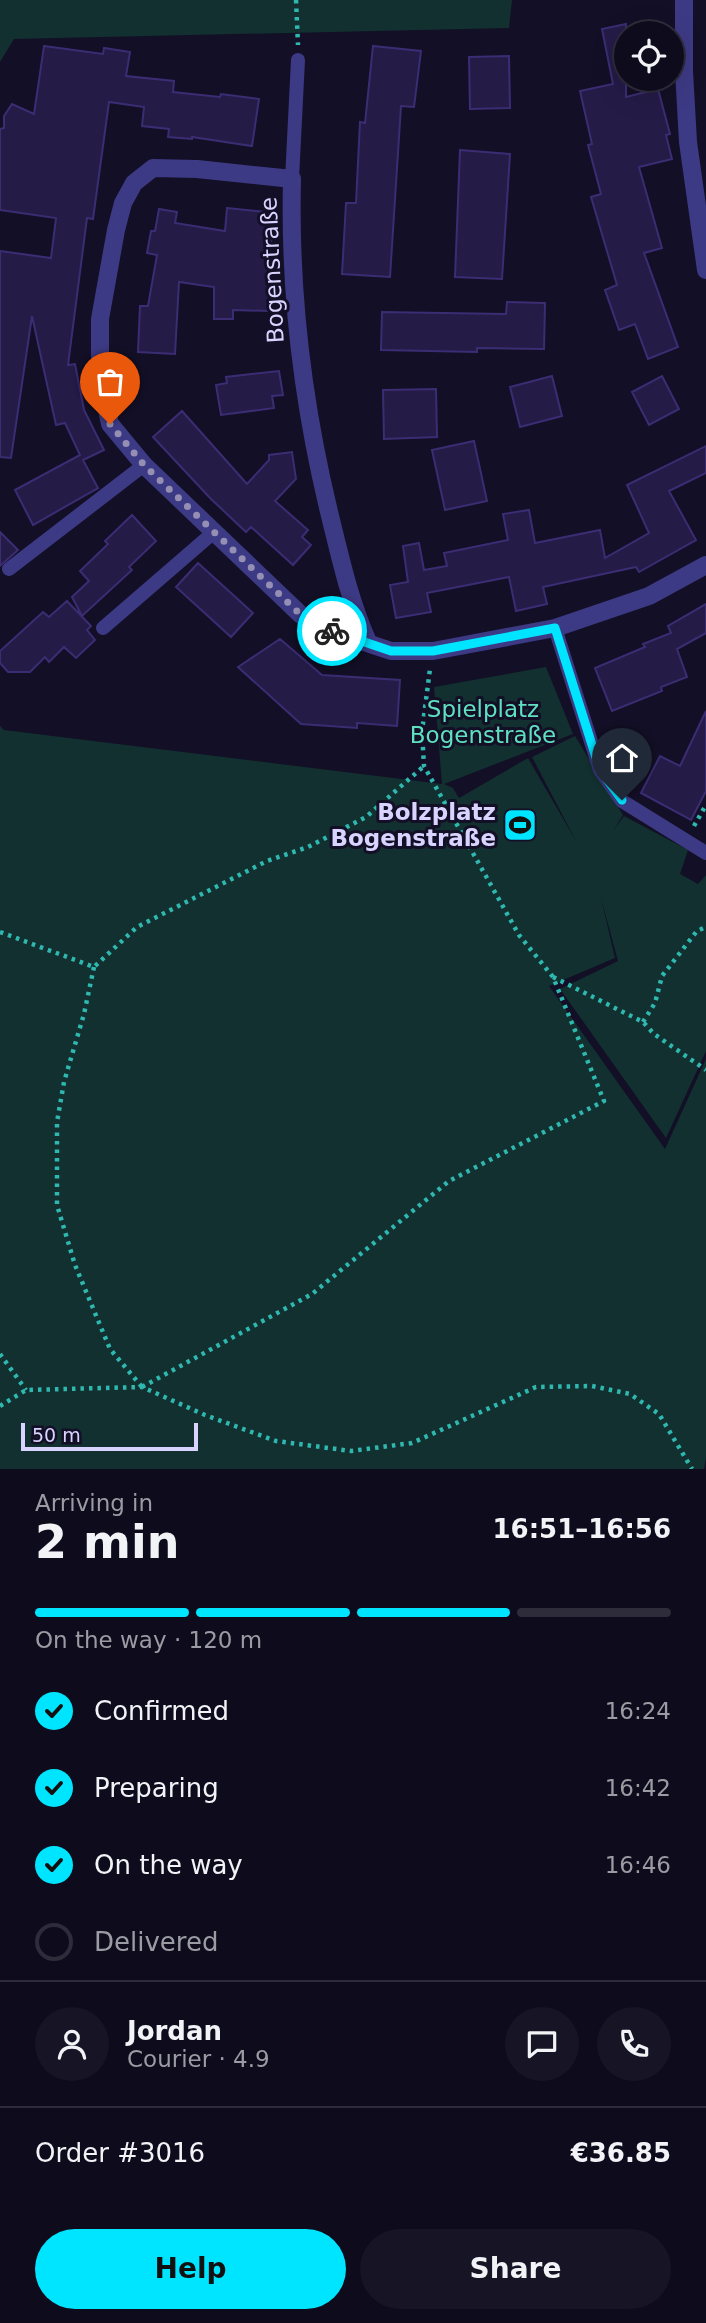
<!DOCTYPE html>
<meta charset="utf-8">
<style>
:root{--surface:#0e0b1c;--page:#171425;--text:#f1f3f6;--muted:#9b9ba3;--line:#2e2b3b;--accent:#00e5ff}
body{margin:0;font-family:"DejaVu Sans",sans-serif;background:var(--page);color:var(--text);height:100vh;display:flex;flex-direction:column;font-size:26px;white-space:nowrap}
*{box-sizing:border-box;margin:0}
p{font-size:23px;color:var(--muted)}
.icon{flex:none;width:38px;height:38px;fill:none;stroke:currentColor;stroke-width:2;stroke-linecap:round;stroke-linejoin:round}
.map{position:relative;height:1469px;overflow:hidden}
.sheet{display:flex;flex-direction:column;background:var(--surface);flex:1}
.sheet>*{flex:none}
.fabs{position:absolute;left:614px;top:21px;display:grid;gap:14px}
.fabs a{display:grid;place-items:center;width:70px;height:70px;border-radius:50%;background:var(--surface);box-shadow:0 7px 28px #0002,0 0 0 2px var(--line);font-size:35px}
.scale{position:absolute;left:21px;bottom:18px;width:177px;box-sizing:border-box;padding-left:7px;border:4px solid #d9d4ff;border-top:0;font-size:19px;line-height:24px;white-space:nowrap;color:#d9d4ff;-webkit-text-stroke:5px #130f26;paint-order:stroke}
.pin{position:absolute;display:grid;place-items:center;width:60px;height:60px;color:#fff;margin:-72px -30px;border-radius:50% 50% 50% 0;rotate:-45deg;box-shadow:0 0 7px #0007}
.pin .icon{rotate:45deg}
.courier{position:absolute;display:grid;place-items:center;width:70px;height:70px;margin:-35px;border:5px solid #00e5ff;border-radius:50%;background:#fff;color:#222;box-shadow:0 2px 9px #0007}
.headline em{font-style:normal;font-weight:700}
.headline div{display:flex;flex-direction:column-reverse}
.headline{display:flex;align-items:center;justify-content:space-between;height:119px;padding:0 35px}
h1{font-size:46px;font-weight:700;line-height:52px}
.bar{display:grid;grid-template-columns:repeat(4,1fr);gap:10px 7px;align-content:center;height:84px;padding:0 35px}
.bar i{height:9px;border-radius:5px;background:var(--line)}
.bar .active{background:var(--accent)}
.bar p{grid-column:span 4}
.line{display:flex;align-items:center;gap:18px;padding:0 35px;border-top:2px solid var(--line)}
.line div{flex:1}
.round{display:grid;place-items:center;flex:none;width:74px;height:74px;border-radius:37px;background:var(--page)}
ol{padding:0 35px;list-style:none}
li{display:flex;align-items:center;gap:21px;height:77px}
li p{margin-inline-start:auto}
li .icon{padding:7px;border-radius:50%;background:var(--accent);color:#111;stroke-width:4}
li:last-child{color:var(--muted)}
li i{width:38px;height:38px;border:4px solid var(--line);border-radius:50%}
.button{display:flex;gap:14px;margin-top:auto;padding:14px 35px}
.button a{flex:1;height:80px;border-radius:42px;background:var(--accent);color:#111;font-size:28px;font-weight:700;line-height:80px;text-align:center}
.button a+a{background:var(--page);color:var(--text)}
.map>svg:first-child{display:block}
</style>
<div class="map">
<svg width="706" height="1469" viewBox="0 0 706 1469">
<rect width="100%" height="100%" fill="#130f26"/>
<!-- green -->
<path fill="#12302f" d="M0 0H512L509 28 14 39 0 62Z
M546 667 573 734 444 784 453 788 459 798 528 758 576 841 532 757 575 736 623 815 613 831 624 816 688 850 680 874 698 884 706 875V1051L666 1138 560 989 618 961 601 898 615 958 549 986 665 1149 706 1059V1458L704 1469H0V726L4 730 442 784 434 687Z"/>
<!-- building -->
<path fill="#241b47" stroke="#3b2d73" stroke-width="2" d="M626 24V97L658 89 670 134 666 135 672 159 639 167 662 248 644 253 678 347 648 359 635 324 619 330 605 290 617 285 591 197 601 194 588 145 592 144 580 91 613 84 602 29Z
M44 46 103 54 104 48 130 52 126 76 174 81 173 92 220 97 221 94 259 99 252 146 192 137V139L168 137 169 129 142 126 144 107 109 102 93 219 87 218 68 365 75 364 84 410 104 450 83 460 98 488 33 525 15 490 80 455 65 423 56 425 32 316 11 458 0 457V251L51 258 56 218 0 210V129L4 128V116L12 104 34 114Z
M373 46 421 51 414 107 401 106 390 277 342 274 346 203H356L360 122 365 123Z
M509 56 510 108 470 109 469 57Z
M460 150 510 154 502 279 455 277Z
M227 208 265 212 264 224 273 225 267 280 270 281 269 311 233 310V319H214V287L179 282 175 354 138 352 140 306H148L157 255 147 253 151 231H155L159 209 177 212 175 223 225 231Z
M507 302 545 303 544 349 477 348V352L381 350 382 312 506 314Z
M279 371 283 395 272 396 274 408 221 415 216 385 227 383 226 377Z
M552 376 562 416 520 427 510 387Z
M662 376 679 409 649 425 632 392Z
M436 389 437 437 384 439 383 390Z
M182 411 247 484 269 460V455L292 452 296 479 275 501 308 530 302 537 311 545 293 565 251 527 246 532 211 499 153 437Z
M474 441 487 501 445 510 432 450Z
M706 446V473L669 491 696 540 639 572 636 567 543 587 547 604 516 611 509 577 427 593 431 612 396 618 390 585 408 582 403 546 419 543 424 570 447 566 444 553 508 540 503 514 529 510 535 543 600 530 605 558 649 533 627 485Z
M132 515 156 541 129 567 132 570 82 616 72 597 89 581 80 571 108 544 105 541Z
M0 532 18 550 0 566Z
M198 563 253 613 231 637 176 587Z
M67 601 91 626 87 630 95 640 76 658 64 647 49 662 45 657 30 672H8L0 663V651L43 612 49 617Z
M706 604V633L677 649 687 677 661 687 662 691 612 711 595 668 645 647 643 644 671 633 668 626Z
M280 639 322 675 400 680 397 726 357 723V728L301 724 238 667Z
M706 711V791L691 820 641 793 660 756 680 766Z"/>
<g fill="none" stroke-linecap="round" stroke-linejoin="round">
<!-- path -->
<path stroke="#2fb8b0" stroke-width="4.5" stroke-dasharray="3.5 5" stroke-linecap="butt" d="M296 0 298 45
M694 826 706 805
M0 932 94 967 137 927 267 861 308 847 366 817 424 766
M94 967 84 1014 64 1082 57 1122V1205L75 1265 110 1349 142 1387
M553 977 643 1022 654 1034 706 1070
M643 1022 655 1003 662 976 697 931 706 927
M0 1354 26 1390
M142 1387 312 1294 449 1181 604 1101 553 977 519 935 424 766 422 731 430 669
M0 1406 26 1390 142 1387 205 1415 276 1441 351 1451 412 1443 536 1387 592 1386 630 1394 659 1414 692 1469"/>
<!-- lane -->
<path stroke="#3d3a85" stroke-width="14" d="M292 179 298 60
M9 569 144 465
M103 628 214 532
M555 628 600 770 622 801 706 853"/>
<!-- street -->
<path stroke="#3d3a85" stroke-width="18" d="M684 0V71L688 142 706 270
M368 642C351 604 342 565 332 524 304 412 289 295 292 179L197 169 153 168 134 183 123 203 116 230 100 319V377L110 424 144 465 301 615 337 633 391 651H433L555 628 649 596 706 565"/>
</g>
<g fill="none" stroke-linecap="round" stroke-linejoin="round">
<!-- done -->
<path stroke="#948fb3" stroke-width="7" stroke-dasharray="0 12.6" d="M110 424 144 465 301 615 332 631"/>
<!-- route -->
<path stroke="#00e5ff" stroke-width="9" d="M332 631 391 651H433L555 628 600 770 622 800"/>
</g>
<!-- icons -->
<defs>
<symbol id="stadium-square" viewBox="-11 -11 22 22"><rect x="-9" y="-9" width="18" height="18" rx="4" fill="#00e5ff" stroke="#130f26"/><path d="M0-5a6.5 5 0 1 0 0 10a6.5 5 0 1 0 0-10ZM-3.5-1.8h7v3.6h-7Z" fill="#111"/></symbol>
</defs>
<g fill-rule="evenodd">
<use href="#stadium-square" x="501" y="806" width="38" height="38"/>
</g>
<g text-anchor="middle" stroke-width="6" stroke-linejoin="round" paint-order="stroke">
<!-- street labels -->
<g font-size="23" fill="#d9d4ff" stroke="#130f26">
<text transform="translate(272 270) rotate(-93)" y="8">Bogenstraße</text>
</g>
<!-- park labels -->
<g font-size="23" fill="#5fe0c0" stroke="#130f26">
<text x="483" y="717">Spielplatz<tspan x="483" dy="26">Bogenstraße</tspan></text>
</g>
<!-- poi labels -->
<g font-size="23" font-weight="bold" fill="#d9d4ff" stroke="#130f26" text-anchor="end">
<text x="496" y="820">Bolzplatz<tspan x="496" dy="26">Bogenstraße</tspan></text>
</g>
</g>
</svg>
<div class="fabs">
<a><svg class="icon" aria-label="locate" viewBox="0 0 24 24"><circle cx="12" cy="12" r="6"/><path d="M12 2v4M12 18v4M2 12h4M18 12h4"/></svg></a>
</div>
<div class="scale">50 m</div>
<div class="pin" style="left:110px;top:424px;background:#ea580c"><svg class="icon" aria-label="bag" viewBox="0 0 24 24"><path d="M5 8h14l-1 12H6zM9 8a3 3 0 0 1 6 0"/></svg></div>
<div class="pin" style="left:622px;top:800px;background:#1f2937"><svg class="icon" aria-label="home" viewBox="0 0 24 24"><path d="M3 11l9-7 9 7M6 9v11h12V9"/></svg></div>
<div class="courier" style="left:332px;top:631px"><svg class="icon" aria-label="bike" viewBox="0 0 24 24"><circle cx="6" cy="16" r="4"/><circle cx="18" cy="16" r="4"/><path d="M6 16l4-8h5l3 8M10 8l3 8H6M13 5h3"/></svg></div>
</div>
<section class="sheet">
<div class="headline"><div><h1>2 min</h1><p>Arriving in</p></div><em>16:51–16:56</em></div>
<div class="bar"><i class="active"></i><i class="active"></i><i class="active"></i><i></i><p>On the way · 120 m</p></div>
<ol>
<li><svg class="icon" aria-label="check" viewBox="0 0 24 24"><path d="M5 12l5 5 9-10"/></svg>Confirmed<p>16:24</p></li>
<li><svg class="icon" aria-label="check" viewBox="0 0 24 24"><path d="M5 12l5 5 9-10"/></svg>Preparing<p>16:42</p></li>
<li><svg class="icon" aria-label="check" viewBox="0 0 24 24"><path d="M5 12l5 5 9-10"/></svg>On the way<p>16:46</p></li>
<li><i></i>Delivered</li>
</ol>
<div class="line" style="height:126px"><a class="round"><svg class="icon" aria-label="person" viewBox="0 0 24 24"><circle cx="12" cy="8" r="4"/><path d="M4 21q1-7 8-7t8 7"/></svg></a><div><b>Jordan</b><p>Courier · 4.9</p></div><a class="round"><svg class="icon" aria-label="chat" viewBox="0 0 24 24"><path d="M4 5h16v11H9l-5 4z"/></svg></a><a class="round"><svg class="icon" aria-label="phone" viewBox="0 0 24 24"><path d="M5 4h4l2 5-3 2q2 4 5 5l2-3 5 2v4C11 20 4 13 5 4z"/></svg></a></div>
<div class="line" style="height:91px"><div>Order #3016</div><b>€36.85</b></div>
<div class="button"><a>Help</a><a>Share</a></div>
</section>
